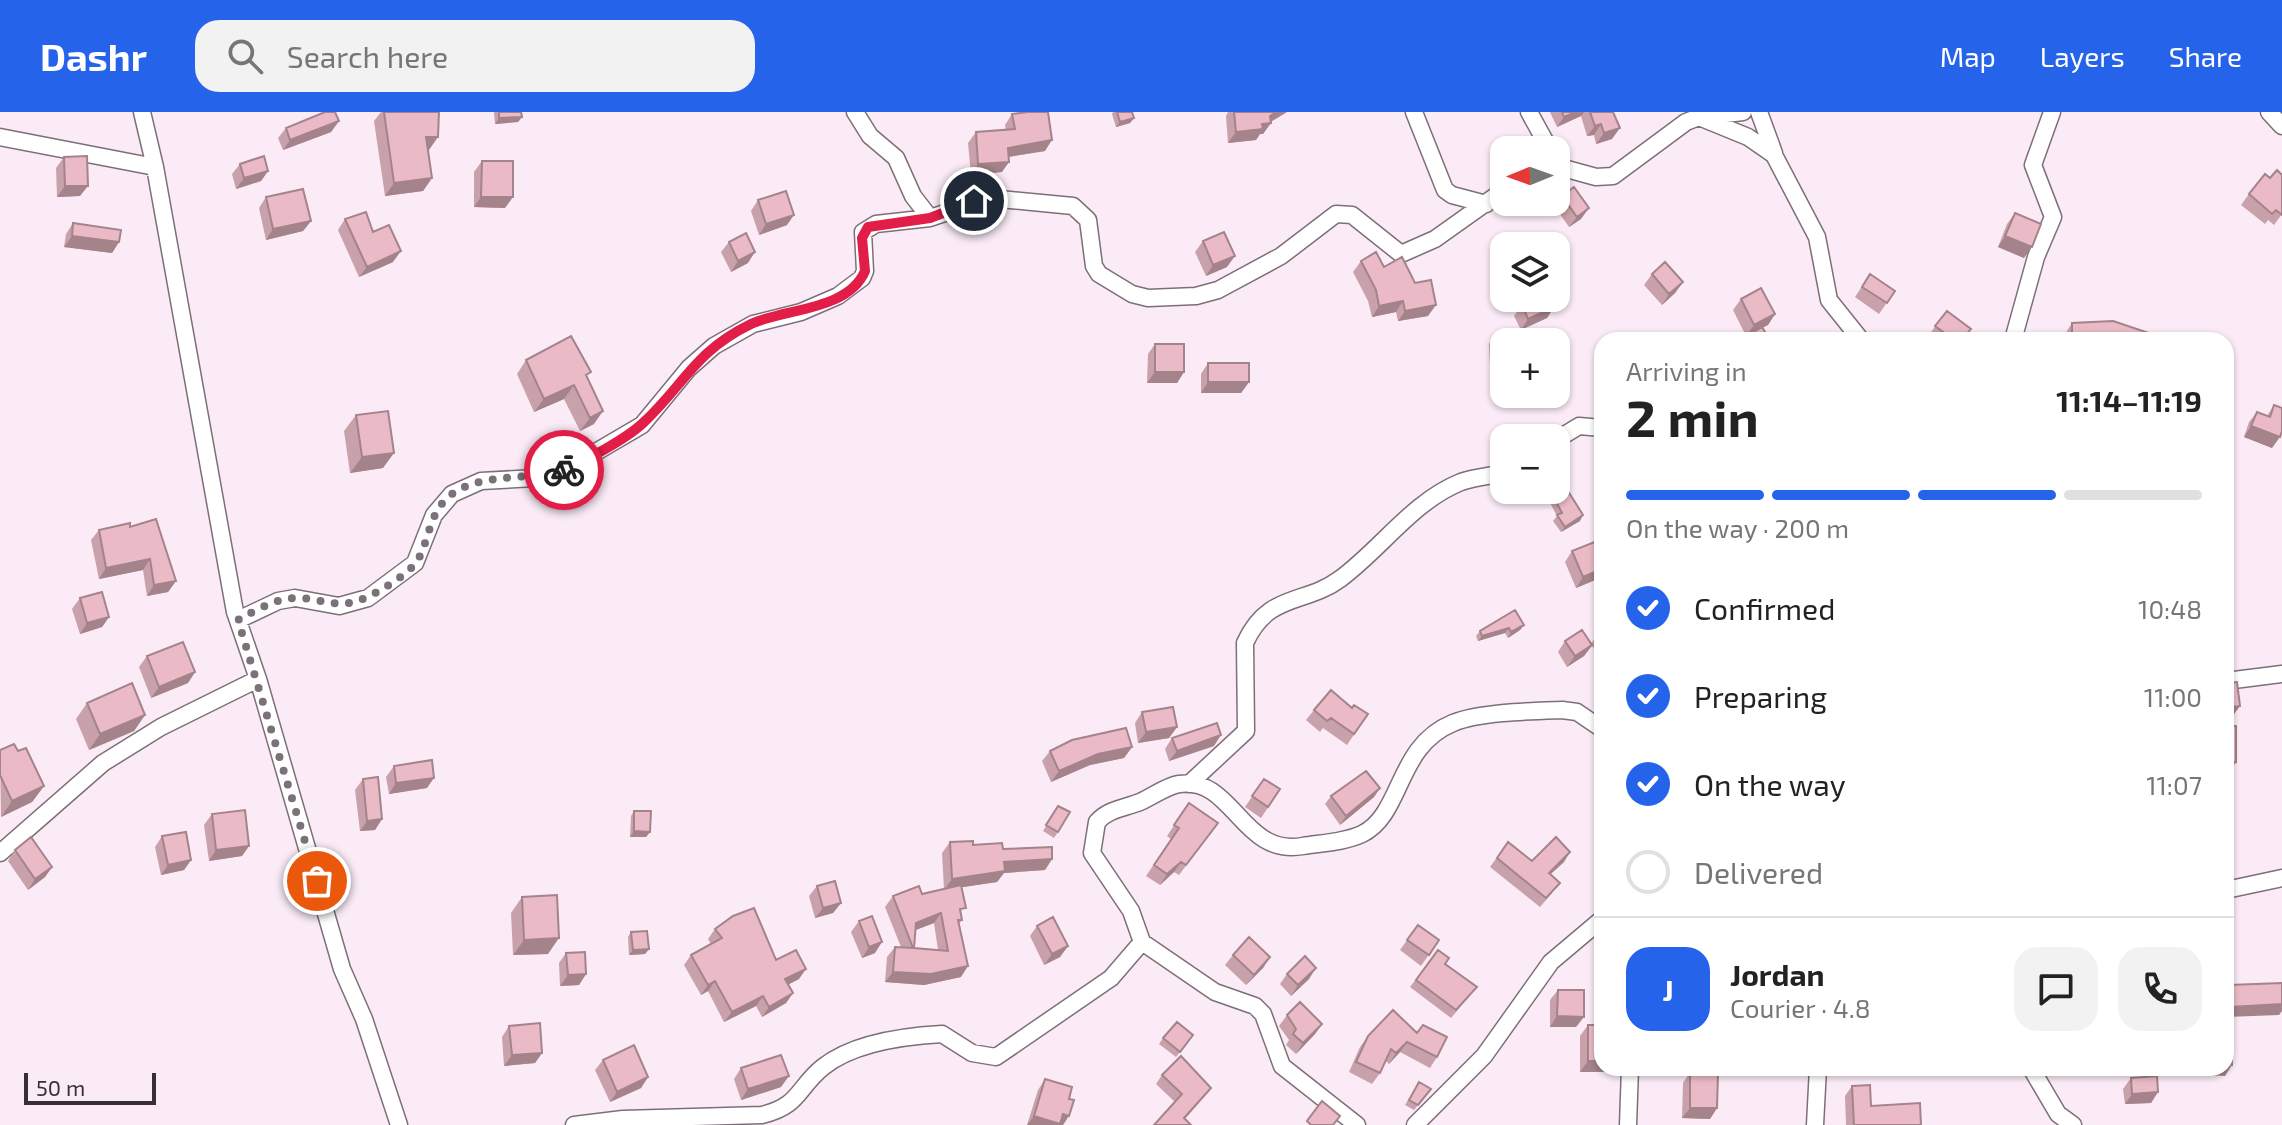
<!DOCTYPE html>
<meta charset="utf-8">
<style>
:root{--surface:#fff;--page:#f2f2f2;--text:#222;--muted:#767676;--line:#e0e0e0;--accent:#2563eb}
body{margin:0;font-family:"Exo 2",sans-serif;background:var(--page);color:var(--text);height:100vh;display:flex;flex-direction:column;font-size:30px;white-space:nowrap}
*{box-sizing:border-box;margin:0}
p{font-size:26px;color:var(--muted)}
.icon{flex:none;width:44px;height:44px;fill:none;stroke:currentColor;stroke-width:2;stroke-linecap:round;stroke-linejoin:round}
.map{position:relative;flex:1;overflow:hidden}
.details{position:absolute;left:1594px;top:220px;width:640px;height:744px;display:flex;flex-direction:column;background:var(--surface);border-radius:24px;box-shadow:0 2px 6px #0004}
.details>*{flex:none}
.needle{width:52px;rotate:269deg}
.fabs{position:absolute;left:1490px;top:24px;display:grid;gap:16px}
.fabs a{display:grid;place-items:center;width:80px;height:80px;border-radius:16px;background:var(--surface);box-shadow:0 2px 6px #0004;font-size:40px}
.scale{position:absolute;left:24px;bottom:20px;width:132px;box-sizing:border-box;padding-left:8px;border:4px solid #363035;border-top:0;font-size:22px;line-height:28px;white-space:nowrap;color:#363035;-webkit-text-stroke:6px #faebf7;paint-order:stroke}
.pin{position:absolute;display:grid;place-items:center;width:68px;height:68px;color:#fff;margin:-34px;border:4px solid #fff;border-radius:50%;box-shadow:0 2px 8px #0007}
.courier{position:absolute;display:grid;place-items:center;width:80px;height:80px;margin:-40px;border:6px solid #e11d48;border-radius:50%;background:#fff;color:#222;box-shadow:0 2px 10px #0007}
.head em{font-style:normal;font-weight:700}
.head div{display:flex;flex-direction:column-reverse}
.head{display:flex;align-items:center;justify-content:space-between;height:136px;padding:0 32px}
h1{font-size:52px;font-weight:700;line-height:60px}
.bar{display:grid;grid-template-columns:repeat(4,1fr);gap:12px 8px;align-content:center;height:96px;padding:0 32px}
.bar i{height:10px;border-radius:6px;background:var(--line)}
.bar .current{background:var(--accent)}
.bar p{grid-column:span 4}
.line{display:flex;align-items:center;gap:20px;padding:0 32px;border-top:2px solid var(--line)}
.line div{flex:1}
.round{display:grid;place-items:center;flex:none;width:84px;height:84px;border-radius:24px;background:var(--page)}
ol{padding:0 32px;list-style:none}
li{display:flex;align-items:center;gap:24px;height:88px}
li p{margin-inline-start:auto}
li .icon{padding:8px;border-radius:50%;background:var(--accent);color:#fff;stroke-width:4}
li:last-child{color:var(--muted)}
li i{width:44px;height:44px;border:4px solid var(--line);border-radius:50%}
header{display:flex;align-items:center;gap:48px;box-sizing:border-box;height:112px;padding:0 40px;background:var(--accent);color:#fff}
header strong{font-size:38px}
nav{display:flex;gap:44px;margin-inline-start:auto;font-size:28px}
.search{width:560px;height:72px;background:var(--page);display:flex;align-items:center;gap:20px;box-sizing:border-box;padding:0 28px;border-radius:24px;color:var(--muted);font-size:30px}
.map>svg:first-child{display:block}
</style>
<header>
<strong>Dashr</strong>
<div class="search"><svg class="icon" aria-label="search" viewBox="0 0 24 24"><circle cx="10" cy="10" r="6"/><path d="M15 15l6 6"/></svg>Search here</div>
<nav><a>Map</a><a>Layers</a><a>Share</a></nav>
</header>
<div class="map">
<svg width="2282" height="1013" viewBox="0 0 2282 1013">
<rect width="100%" height="100%" fill="#faebf7"/>
<g fill="none" stroke-linecap="round" stroke-linejoin="round">
<defs>
<path id="minor" d="M142 0 155 55 235 500 258 567 342 857 364 907 399 1013
M855 0 870 24 896 46 913 84 930 106
M1414 0 1445 78 1452 83 1486 92
M1529 0 1550 38
M1759 0 1774 41
M2269 0 2282 14
M1699 5 1748 25 1774 43 1817 125 1829 188 1861 228
M0 25 155 55
M1556 54 1596 65 1613 64 1686 10 1699 5 1743 0
M2013 228 2036 145 2053 105 2033 53 2052 0
M1556 328 1579 314 1602 316
M238 508 278 489 295 486 339 494 368 486 415 451 434 403 452 382 481 369 535 366 567 357 642 313 689 256 714 234 753 212 801 200 838 184 862 166 865 159 863 120 876 112 930 106 989 86 1073 94 1088 108 1094 154 1099 162 1132 182 1148 186 1196 184 1218 178 1281 144 1336 102 1352 103 1401 142 1435 127 1504 78
M2226 569 2282 562
M1189 672 1246 619 1245 531C1268 480 1305 493 1340 467 1381 437 1413 389 1461 370 1475 365 1490 364 1504 361
M0 741 103 651 161 615 258 567
M2226 778 2282 766
M2031 956 2058 1002 2073 1013
M574 1013 623 1007 762 1003C800 994 797 976 823 955 853 931 906 924 942 922L972 941 996 945 1111 866 1142 830
M1357 1013 1282 954 1263 902 1255 894 1215 880 1142 830 1131 799 1092 741 1097 710C1108 697 1125 696 1140 690 1152 685 1166 674 1179 672 1234 664 1241 745 1303 734 1322 731 1345 730 1362 722 1403 702 1396 634 1453 611 1479 600 1533 599 1562 598L1577 600 1602 617
M1415 1013 1484 944 1551 850 1602 807
M1628 1013 1630 956
M1815 1013 1818 956"/>
</defs>
<!-- minor casing -->
<use href="#minor" stroke="#7c6f7a" stroke-width="19"/>
<!-- minor -->
<use href="#minor" stroke="#fff" stroke-width="16"/>
</g>
<!-- wall -->
<path fill="#c9a1aa" fill-rule="evenodd" d="M381 0H439L428 38 432 66 423 79 385 84 374 9Z
M494 0H521L522 5 518 10 495 12Z
M1113 0H1132L1134 6 1130 11 1116 15 1112 2Z
M1228 0H1287L1271 10 1263 22H1260L1256 28 1228 31 1226 4Z
M1550 0H1613L1612 27 1596 32 1594 23 1587 24 1581 4 1557 15Z
M1012 2 1045 39 1009 45 1002 60 971 63 968 31 976 20 1006 18 1005 13Z
M339 9 331 20 283 38 278 26 286 16Z
M64 45 80 84 57 85 56 56Z
M482 49 505 96 474 95V60Z
M240 52 268 59 261 69 236 77 232 62Z
M2249 82 2282 102 2274 113 2268 108 2265 112 2241 93Z
M1562 84 1581 107 1569 115 1555 95Z
M266 85 311 109 303 119 266 128 259 96Z
M758 88 787 113 759 123 751 99Z
M2015 101 2024 146 1998 135 2007 112Z
M345 107 373 120 393 150 359 165 338 118Z
M73 111 119 130 112 141 64 135 66 122Z
M1203 129 1227 155 1206 164 1195 140Z
M729 130 748 151 731 160 721 140Z
M1361 149 1384 155 1428 204 1398 209 1396 200 1372 205 1368 189 1353 160Z
M1652 162 1683 170 1675 181 1662 193 1644 173Z
M1870 162 1895 179 1879 202 1855 185Z
M1741 187 1775 202 1768 213 1762 216 1770 228H1745L1752 221 1746 224 1733 198Z
M1522 193 1554 195 1547 206 1521 218 1514 204Z
M1947 199 1963 228H1933L1928 224Z
M2072 211 2153 228H2064L2065 222Z
M1492 227 1504 251 1490 253 1489 232Z
M1155 232 1184 260 1177 271H1147L1148 242Z
M526 248 587 265 594 312 580 319 564 287 534 300 517 262Z
M1208 251 1249 270 1241 281H1201V262Z
M2274 293 2272 336 2244 325 2249 310 2257 300 2267 304Z
M356 303 383 356 350 361 344 319Z
M1550 378 1580 409 1561 420 1553 409 1557 404 1546 383Z
M130 415 176 469 168 480 147 484 143 458 99 467 91 428 99 418Z
M1572 439 1602 442V463L1600 466 1576 476 1565 450Z
M80 486 109 505 102 515 80 522 72 497Z
M1524 513 1520 518 1508 526 1505 521 1478 529 1476 524 1480 519Z
M1602 519V549L1592 534 1584 544 1567 555 1558 540 1565 529 1591 532 1598 521Z
M147 544 195 560 188 571 151 586 139 555Z
M87 591 145 603 134 619 89 638 76 607Z
M1352 596 1368 602 1347 633 1323 616 1320 620 1306 608 1314 598Z
M1142 600 1177 615 1169 626 1138 631 1135 611Z
M1172 626 1214 634 1169 649 1165 637Z
M1132 635 1124 646 1090 653 1051 670 1042 649 1050 639Z
M0 638 18 639 44 674 32 690 1 705Z
M394 654 427 676 389 682 386 665Z
M363 667 382 707 375 718 360 719 355 678Z
M1264 667 1280 677 1261 706 1245 695Z
M1380 676 1374 685 1340 713 1325 692 1331 684Z
M1189 691 1218 711 1179 763 1174 760 1160 773 1146 764 1171 727 1167 724Z
M1058 694V720L1054 726 1043 719Z
M634 699 650 720 646 725H630L631 704Z
M212 702 249 734 242 744 209 749 204 713Z
M162 724 191 748 184 758 161 763 155 735Z
M950 730 1003 737 1052 747 1045 758 1004 761 997 770 962 775 961 802 962 808 959 812 961 865 924 873 885 870 887 845 895 835H901L885 795 893 784 922 782 944 777 942 741ZM934 811 938 838 914 836 915 818Z
M1508 730 1532 749 1564 750 1550 762 1553 780 1540 795 1490 755Z
M15 738 52 755 45 765 28 778 8 749Z
M817 774 841 791 833 801 815 806 809 784Z
M522 785 548 842 513 843 511 801Z
M859 809 875 841 862 846 851 820Z
M1418 813 1439 828 1421 854 1400 838Z
M1037 814 1068 834 1060 845 1044 853 1030 824Z
M715 817 776 848 799 867 788 872 793 881 786 891 762 905 756 894 724 910 708 879 701 883 684 853 691 843 711 832 708 827Z
M631 820 649 837 645 842 629 843 628 825Z
M1438 838 1445 852 1477 875 1451 906 1410 875Z
M566 841 586 862 579 873 560 874 559 851Z
M1233 843 1270 845 1263 856 1246 873 1225 853Z
M1287 862 1309 867 1291 884 1280 872Z
M1558 878 1576 915H1550V888Z
M1393 898 1437 945 1430 956 1400 940 1389 952 1386 949 1380 961 1372 972 1349 960 1360 935 1368 924Z
M1287 903 1322 912 1315 922 1296 942 1286 933 1289 928 1279 914Z
M1588 913 1618 960H1580V924Z
M509 914 542 941 535 951 504 954 502 925Z
M1193 923 1176 945 1159 932 1163 926Z
M603 948 648 965 641 976 610 990 595 958Z
M741 956 781 975 741 988 734 967Z
M1690 960 1717 996 1710 1007 1682 1006 1683 971Z
M1162 963 1211 976 1204 985 1185 1007 1154 1013 1175 990 1156 972Z
M2131 966 2158 980 2151 991 2125 992 2123 977Z
M1045 967 1069 987 1063 1013H1027L1038 978Z
M1419 970 1431 977 1414 998 1405 993Z
M1852 974 1871 994 1921 1013H1846L1845 984Z"/>
<!-- shaded-wall -->
<path fill="#a4838b" d="M1277 0H1287L1268 11H1271L1263 22H1260L1256 28 1228 31 1236 20Z
M1575 0H1584L1581 4 1557 15 1564 5Z
M522 5 518 10 495 12 499 6Z
M1134 6 1130 11 1116 15 1120 10Z
M339 9 331 20 283 38 290 28Z
M1601 12 1594 23 1587 24 1595 14Z
M1620 16 1612 27 1596 32 1604 21Z
M426 25H438L429 38H417Z
M1052 28 1045 39 1001 46 1008 36Z
M1009 50 1002 60 971 63 978 52Z
M268 59 261 69 236 77 244 66Z
M432 66 423 79 385 84 394 71Z
M65 74H88L80 84 57 85Z
M481 85H513L505 96 474 95Z
M1589 96 1581 107 1569 115 1577 105Z
M794 103 787 113 759 123 766 112Z
M311 109 303 119 266 128 273 117Z
M72 124 119 130 112 141 64 135Z
M2005 124 2032 135 2024 146 1998 135Z
M401 139 393 150 359 165 367 155Z
M755 140 748 151 731 160 738 149Z
M1235 144 1227 155 1206 164 1213 153Z
M1683 170 1675 181 1662 193 1669 182Z
M1403 189 1396 200 1372 205 1379 194Z
M1436 193 1428 204 1398 209 1405 199Z
M1554 195 1547 206 1521 218 1528 207Z
M1775 202 1768 213 1746 224 1754 213Z
M1504 246V251L1490 253 1494 247Z
M1155 260H1184L1177 271H1147Z
M1208 270H1249L1241 281H1201Z
M574 273 564 287 534 300 544 287Z
M603 299 594 312 580 319 590 306Z
M2251 314 2280 325 2272 336 2244 325Z
M394 341 383 356 350 361 362 345Z
M1583 403 1580 409 1561 420 1565 415Z
M150 447 143 458 99 467 106 456Z
M1602 457V463L1600 466 1576 476 1583 465Z
M176 469 168 480 147 484 154 473Z
M109 505 102 515 80 522 87 511Z
M1524 513 1520 518 1508 526 1511 520Z
M1509 516 1505 521 1478 529 1482 524Z
M1592 533 1584 544 1567 555 1575 544Z
M195 560 188 571 151 586 159 575Z
M2240 594 2232 605 2226 606V596Z
M145 603 134 619 89 638 100 622Z
M1177 615 1169 626 1138 631 1146 620Z
M1221 623 1214 634 1169 649 1177 639Z
M1132 635 1124 646 1090 653 1051 670 1059 659 1098 642Z
M2236 650 2226 665V651Z
M434 666 427 676 389 682 396 671Z
M44 674 32 690 1 705 12 689Z
M1380 676 1374 685 1340 713 1346 704Z
M382 707 375 718 360 719 367 709Z
M634 719 650 720 646 725H630Z
M249 734 242 744 209 749 216 738Z
M1570 740 1564 750 1542 770 1549 761Z
M1052 747 1045 758 1004 761 997 770 944 778 952 767 1004 750Z
M191 748 184 758 161 763 168 753Z
M1181 750 1174 760 1160 773 1167 762Z
M52 755 45 765 28 778 35 767Z
M841 791 833 801 815 806 823 796Z
M941 801 934 811 908 821 916 811Z
M559 826 548 842 513 843 524 828Z
M882 830 875 841 862 846 869 835Z
M1068 834 1060 845 1044 853 1052 842Z
M649 837 645 842 629 843 633 838Z
M1270 845 1263 856 1246 873 1254 863Z
M968 854 961 865 924 873 885 870 893 860Z
M1316 856 1309 867 1291 884 1298 873Z
M806 857 799 867 778 878 785 867Z
M586 862 579 873 560 874 568 863Z
M715 869 708 879 701 883 708 873Z
M793 881 786 891 762 905 769 895Z
M763 884 756 894 724 910 732 900Z
M2282 892V899L2279 903 2226 905 2231 895Z
M1557 904 1584 905 1576 915H1550Z
M1322 912 1315 922 1296 942 1303 931Z
M1407 930 1400 940 1389 952 1396 941Z
M542 941 535 951 504 954 512 943Z
M1588 949H1602V956H1620L1618 960H1580Z
M2226 953H2232L2225 964 2171 961 2174 956H2226Z
M789 964 781 975 741 988 748 977Z
M648 965 641 976 610 990 617 980Z
M2158 980 2151 991 2125 992 2132 982Z
M1690 996H1717L1710 1007 1682 1006Z
M1063 1002 1069 1004 1063 1013H1027L1034 1004Z"/>
<!-- building -->
<path fill="#eabbc6" stroke="#a4838b" stroke-width="2" fill-rule="evenodd" d="M325 0H335L339 9 290 28 286 16Z
M384 0H439L438 25H426L432 66 394 71Z
M499 0H521L522 5 499 6Z
M1028 0H1048L1052 28 1008 36 1009 50 978 52 976 20 1015 17 1012 2Z
M1117 0H1132L1134 6 1120 10Z
M1234 0H1277L1270 4 1271 11 1262 12 1263 17 1236 20Z
M1562 0H1575L1564 5Z
M1590 0H1613L1620 16 1604 21 1601 12 1595 14Z
M87 44 88 74H65L64 45Z
M264 44 268 59 244 66 240 52Z
M482 49H513V85H481Z
M2277 58 2282 63V103L2276 98 2272 102 2249 82 2265 62 2270 66Z
M1574 75 1589 96 1577 105 1562 84Z
M303 77 311 109 273 117 266 85Z
M786 79 794 103 766 112 758 88Z
M366 100 373 120 389 113 401 139 367 155 345 107Z
M2015 101 2041 112 2032 135 2005 124Z
M73 111 121 118 119 130 72 124Z
M1224 120 1235 144 1213 153 1203 129Z
M746 121 755 140 738 149 729 130Z
M1376 140 1384 155 1402 145 1415 171 1431 168 1436 193 1405 199 1403 189 1379 194 1376 178 1361 149Z
M1665 150 1683 170 1669 182 1652 162Z
M1870 162 1895 179 1887 191 1862 175Z
M1761 176 1775 202 1754 213 1741 187Z
M1537 186H1550L1554 195 1528 207 1522 193Z
M1947 199 1971 217 1962 228H1954L1935 214Z
M2113 209 2155 223 2153 228H2072V211Z
M1762 215 1770 228H1751L1748 224Z
M571 224 591 260 586 263 603 299 590 306 574 273 544 287 526 248Z
M1507 226 1508 230H1504V246L1494 247 1492 227Z
M1155 232H1184V260H1155Z
M1208 251H1249V270H1208Z
M2274 293 2282 296V319L2280 325 2251 314 2257 300 2270 305Z
M388 299 394 341 362 345 356 303Z
M1563 371 1583 403 1565 415 1557 403 1562 401 1550 378H1556V375Z
M156 407 176 469 154 473 150 447 106 456 99 418 130 411V415Z
M1597 429 1602 442V457L1583 465 1572 439Z
M102 480 109 505 87 511 80 486Z
M1515 498 1524 513 1511 520 1509 516 1482 524 1480 519Z
M1582 518 1592 533 1575 544 1565 529Z
M183 530 195 560 159 575 147 544Z
M2237 570 2240 594 2226 596V571Z
M132 571 145 603 100 622 87 591Z
M1331 578 1352 596 1354 593 1368 602 1354 622 1331 606 1327 609 1314 598Z
M1173 595 1177 615 1146 620 1142 600Z
M1217 611 1221 623 1177 639 1172 626Z
M2226 614H2236V650L2226 651Z
M1126 616 1132 635 1098 642 1059 659 1050 639 1072 628Z
M14 632 18 639 26 636 44 674 12 689 0 663V638Z
M432 648 434 666 396 671 394 654Z
M1366 659 1380 676 1346 704 1331 684Z
M378 665 382 707 367 709 363 667Z
M1264 667 1280 677 1268 695 1252 684Z
M1189 691 1218 711 1186 753 1181 750 1167 762 1154 753 1179 716 1174 713Z
M1058 694 1070 700 1058 720 1046 713Z
M245 698 249 734 216 738 212 702Z
M634 699H651L650 720 634 719Z
M186 720 191 748 168 753 162 724Z
M31 725 52 755 35 767 15 738Z
M1556 725 1570 740 1549 761 1560 771 1546 786 1497 746 1508 730 1532 749Z
M973 729V733L1002 731 1003 737 1052 735V747L1004 750 1005 759 952 767 950 730Z
M835 769 841 791 823 796 817 774Z
M961 773 966 796 960 797 962 808H958L968 854 931 862 893 860 895 835 913 836 893 784 919 774 922 782ZM941 801 948 839 914 836 916 811Z
M557 783 559 826 524 828 522 785Z
M754 796 776 848 796 838 806 857 785 867 793 881 769 895 763 884 732 900 715 869 708 873 691 843 722 826 715 817 733 804Z
M872 804 882 830 869 835 859 809Z
M1053 805 1068 834 1052 842 1037 814Z
M1418 813 1439 828 1429 843 1407 828Z
M647 819 649 837 633 838 631 820Z
M1249 825 1270 845 1254 863 1233 843Z
M2226 833 2229 873 2282 871V892L2231 895 2232 953H2226Z
M1438 838 1449 846 1445 852 1477 875 1456 898 1416 868Z
M585 840 586 862 568 863 566 841Z
M1305 844 1316 856 1298 873 1287 862Z
M1558 878H1584V905L1557 904Z
M1300 890 1322 912 1303 931 1293 922 1296 917 1287 903Z
M1393 898 1417 921 1423 913 1447 925 1437 945 1407 930 1396 941 1391 937 1380 961 1356 950 1368 924Z
M1177 910 1193 923 1180 940 1163 926Z
M540 911 542 941 512 943 509 914Z
M1588 913H1602V949H1588Z
M634 933 648 965 617 980 603 948Z
M781 943 789 964 748 977 741 956Z
M1181 944 1211 976 1184 1006 1191 1013H1154L1182 982 1162 963Z
M1690 960 1718 961 1717 996H1690Z
M2157 964 2158 980 2132 982 2131 966Z
M1045 967 1072 975 1069 987 1074 988 1069 1004 1063 1002 1060 1012 1034 1004Z
M1419 970 1431 977 1418 993 1409 988Z
M1870 973 1871 994 1920 991 1921 1013H1854L1852 974Z
M1322 989 1340 1004 1333 1013H1311L1307 1009Z"/>
<g fill="none" stroke-linecap="round" stroke-linejoin="round">
<!-- done -->
<path stroke="#7b7179" stroke-width="8" stroke-dasharray="0 14.4" d="M317 769 238 508C255 499 274 487 294 486 320 485 339 499 365 486 381 479 411 461 419 446 430 424 430 398 452 382 483 360 528 369 564 358"/>
<!-- route -->
<path stroke="#e11d48" stroke-width="10" d="M564 358C585 349 626 327 643 311 684 273 695 239 751 212 785 196 848 199 865 159L862 126 868 115 930 106 974 89"/>
</g>
</svg>
<div class="fabs">
<a><svg class="needle" viewBox="-14 -14 28 28"><path d="M0-13l5 13h-10z" fill="#e53935"/><path d="M0 13l5-13h-10z" fill="#767676"/></svg></a>
<a><svg class="icon" aria-label="layers" viewBox="0 0 24 24"><path d="M12 4l9 5-9 5-9-5zM3 14l9 5 9-5"/></svg></a>
<a>+</a>
<a>−</a>
</div>
<div class="scale">50 m</div>
<div class="pin" style="left:317px;top:769px;background:#ea580c"><svg class="icon" aria-label="bag" viewBox="0 0 24 24"><path d="M5 8h14l-1 12H6zM9 8a3 3 0 0 1 6 0"/></svg></div>
<div class="pin" style="left:974px;top:89px;background:#1f2937"><svg class="icon" aria-label="home" viewBox="0 0 24 24"><path d="M3 11l9-7 9 7M6 9v11h12V9"/></svg></div>
<div class="courier" style="left:564px;top:358px"><svg class="icon" aria-label="bike" viewBox="0 0 24 24"><circle cx="6" cy="16" r="4"/><circle cx="18" cy="16" r="4"/><path d="M6 16l4-8h5l3 8M10 8l3 8H6M13 5h3"/></svg></div>
<section class="details">
<div class="head"><div><h1>2 min</h1><p>Arriving in</p></div><em>11:14–11:19</em></div>
<div class="bar"><i class="current"></i><i class="current"></i><i class="current"></i><i></i><p>On the way · 200 m</p></div>
<ol>
<li><svg class="icon" aria-label="check" viewBox="0 0 24 24"><path d="M5 12l5 5 9-10"/></svg>Confirmed<p>10:48</p></li>
<li><svg class="icon" aria-label="check" viewBox="0 0 24 24"><path d="M5 12l5 5 9-10"/></svg>Preparing<p>11:00</p></li>
<li><svg class="icon" aria-label="check" viewBox="0 0 24 24"><path d="M5 12l5 5 9-10"/></svg>On the way<p>11:07</p></li>
<li><i></i>Delivered</li>
</ol>
<div class="line" style="height:144px"><b class="round" style="background:var(--accent);color:#fff">J</b><div><b>Jordan</b><p>Courier · 4.8</p></div><a class="round"><svg class="icon" aria-label="chat" viewBox="0 0 24 24"><path d="M4 5h16v11H9l-5 4z"/></svg></a><a class="round"><svg class="icon" aria-label="phone" viewBox="0 0 24 24"><path d="M5 4h4l2 5-3 2q2 4 5 5l2-3 5 2v4C11 20 4 13 5 4z"/></svg></a></div>
</section>
</div>
